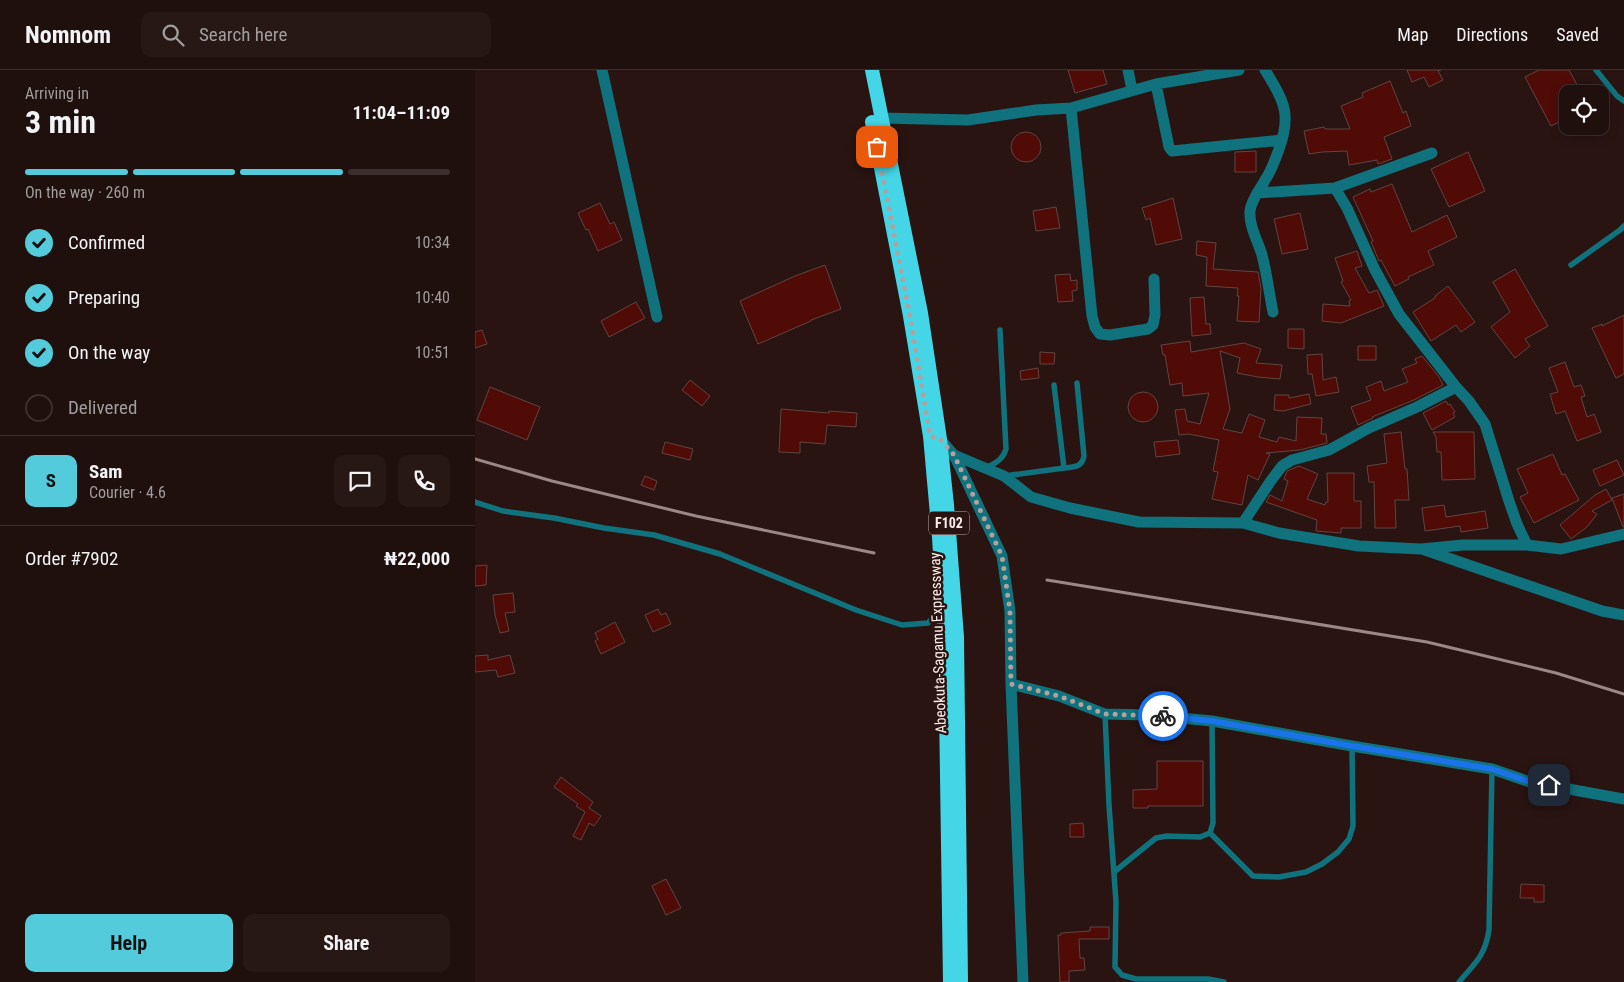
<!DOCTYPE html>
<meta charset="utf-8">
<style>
:root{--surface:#1f0f0d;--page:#271816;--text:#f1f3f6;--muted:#a19c9d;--line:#3c2f2e;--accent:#53cbda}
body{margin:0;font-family:"Roboto Condensed",sans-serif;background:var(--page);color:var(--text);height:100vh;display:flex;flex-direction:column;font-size:19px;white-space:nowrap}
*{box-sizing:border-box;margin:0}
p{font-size:16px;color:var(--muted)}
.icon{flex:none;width:28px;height:28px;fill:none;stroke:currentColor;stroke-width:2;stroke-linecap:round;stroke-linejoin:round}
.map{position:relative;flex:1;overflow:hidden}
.side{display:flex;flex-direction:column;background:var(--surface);width:475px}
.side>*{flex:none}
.buttons{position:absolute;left:1084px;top:15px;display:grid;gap:10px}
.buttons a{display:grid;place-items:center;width:50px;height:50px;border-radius:10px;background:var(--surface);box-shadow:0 2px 12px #0003,0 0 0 1px var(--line);font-size:25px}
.pin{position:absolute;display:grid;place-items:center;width:42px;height:42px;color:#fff;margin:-21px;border-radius:10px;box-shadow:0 2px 8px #0006}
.courier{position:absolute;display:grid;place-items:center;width:50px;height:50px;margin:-25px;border:4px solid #1a73e8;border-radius:50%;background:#fff;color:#222;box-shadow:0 1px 6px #0007}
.head em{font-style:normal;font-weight:700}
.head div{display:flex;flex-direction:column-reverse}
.head{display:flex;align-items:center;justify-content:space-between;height:85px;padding:0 25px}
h1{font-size:32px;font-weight:700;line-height:38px}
.bar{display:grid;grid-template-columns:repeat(4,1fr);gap:8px 5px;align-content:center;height:60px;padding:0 25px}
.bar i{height:6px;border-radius:4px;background:var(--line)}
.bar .active{background:var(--accent)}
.bar p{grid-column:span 4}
.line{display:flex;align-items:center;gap:12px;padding:0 25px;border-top:1px solid var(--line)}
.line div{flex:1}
.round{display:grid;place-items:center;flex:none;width:52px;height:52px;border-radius:10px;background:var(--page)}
ol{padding:0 25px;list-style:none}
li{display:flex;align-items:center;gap:15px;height:55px}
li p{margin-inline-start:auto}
li .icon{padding:5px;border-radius:50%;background:var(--accent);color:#111;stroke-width:4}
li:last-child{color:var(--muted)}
li i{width:28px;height:28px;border:2px solid var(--line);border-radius:50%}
.action{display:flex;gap:10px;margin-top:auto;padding:10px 25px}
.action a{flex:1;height:58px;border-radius:10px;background:var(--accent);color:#111;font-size:20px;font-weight:700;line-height:58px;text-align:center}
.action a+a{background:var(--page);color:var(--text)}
header{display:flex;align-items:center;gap:30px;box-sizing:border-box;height:70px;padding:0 25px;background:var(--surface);border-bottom:1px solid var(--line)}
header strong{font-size:24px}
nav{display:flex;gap:28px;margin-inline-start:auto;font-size:18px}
.search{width:350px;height:45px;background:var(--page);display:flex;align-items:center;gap:12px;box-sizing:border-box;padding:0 18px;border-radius:10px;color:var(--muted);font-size:19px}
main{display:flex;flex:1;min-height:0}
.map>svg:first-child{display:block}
</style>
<header>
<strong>Nomnom</strong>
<div class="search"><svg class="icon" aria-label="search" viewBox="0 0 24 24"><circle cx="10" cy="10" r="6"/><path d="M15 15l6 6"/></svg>Search here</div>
<nav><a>Map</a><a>Directions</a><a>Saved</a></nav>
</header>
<main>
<section class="side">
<div class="head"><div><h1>3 min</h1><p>Arriving in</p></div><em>11:04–11:09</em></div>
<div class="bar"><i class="active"></i><i class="active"></i><i class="active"></i><i></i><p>On the way · 260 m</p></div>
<ol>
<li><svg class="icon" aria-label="check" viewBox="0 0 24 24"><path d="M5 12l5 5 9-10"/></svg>Confirmed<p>10:34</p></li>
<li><svg class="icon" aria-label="check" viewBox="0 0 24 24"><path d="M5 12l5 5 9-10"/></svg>Preparing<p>10:40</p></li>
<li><svg class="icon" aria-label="check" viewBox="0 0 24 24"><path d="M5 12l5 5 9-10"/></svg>On the way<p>10:51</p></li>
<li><i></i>Delivered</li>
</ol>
<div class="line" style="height:90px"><b class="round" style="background:var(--accent);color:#111">S</b><div><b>Sam</b><p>Courier · 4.6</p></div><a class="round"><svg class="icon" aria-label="chat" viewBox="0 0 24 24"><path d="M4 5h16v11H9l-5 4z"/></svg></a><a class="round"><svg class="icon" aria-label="phone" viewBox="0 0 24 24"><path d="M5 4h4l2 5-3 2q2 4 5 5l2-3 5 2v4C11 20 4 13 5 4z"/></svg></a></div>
<div class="line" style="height:65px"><div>Order #7902</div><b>₦22,000</b></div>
<div class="action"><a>Help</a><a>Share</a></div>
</section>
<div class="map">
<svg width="1149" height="912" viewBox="0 0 1149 912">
<rect width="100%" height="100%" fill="#291411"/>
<!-- building -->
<path fill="#500b07" stroke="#5e4542" d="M593 0H628L632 14 600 23Z
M932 0H966L963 1 968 10 954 17 949 7 937 12Z
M1064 0H1094L1107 24H1092V48L1076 56 1050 7Z
M915 11 928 43 931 41 936 56 909 67 917 89 903 94 902 90 874 95 872 81 847 82 834 84 829 61 849 57 850 59H875L866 36 888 27 887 23Z
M536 77a15 15 0 1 1 30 0a15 15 0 1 1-30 0Z
M781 81V102H760V82Z
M993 82 1010 121 974 137 956 99Z
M917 114 937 162 972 145 982 167 953 181 959 195 933 207 934 209 920 216 906 190 904 191 896 172 898 171 878 127 895 119 896 122Z
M698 128 707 169 681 175 675 148 671 150 667 138Z
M125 133 135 154 139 152 147 170 123 181 113 159 111 160 103 143Z
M581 137 585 158 561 161 558 141Z
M825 143 833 179 807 184 799 149Z
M722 171 741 173 738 199 783 202 786 218 784 252 762 251 764 226H762L763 218 731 216 732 187 721 185Z
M882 181 887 196 880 198 894 223 902 220 909 236 866 253 847 251 848 234 875 236 874 231 876 230 866 212 868 211 860 188Z
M350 195 366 239 336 250V251L283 274 265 231 320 206Z
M1040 199 1073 256 1050 269 1055 276 1040 288 1016 257 1035 242 1018 212Z
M595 204 596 211 602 210V220L597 221 598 231 583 232 580 205Z
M973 216 1000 252 986 262 981 255 956 271 938 242 960 228V226Z
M729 227 731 254H735L736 264 717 266 715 228Z
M161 232 170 248 134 267 126 251Z
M1149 245V304L1141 308 1117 258 1127 254V256Z
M813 259H829V279L813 278Z
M7 260 12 274 0 278V262Z
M715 271 716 282 769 273 786 279 781 293 807 295 805 309 783 307 762 303 765 288 745 281 755 339 748 359 767 363 774 344 790 350 784 367 802 372 804 367 821 371 822 347 847 348 846 364H851L852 373 825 380 791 383 795 384 783 410 773 405 767 435 737 429 743 402 738 401 744 370 714 364 704 365 700 340 710 339 712 351 725 354 734 323 708 326 707 313 695 315 690 285H688L686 275Z
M883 276H901V290H883Z
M565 282 580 283 579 294H565Z
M847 284 848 310 861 307 864 322 841 326 837 304H833L832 285Z
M947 286 964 307 968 315 939 330 897 347 898 348 883 355 876 337 896 330 891 317 906 311 909 321 933 312 927 299 942 293 940 289Z
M1090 292 1099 317 1106 315 1110 326 1106 327 1112 347 1119 344 1126 362 1102 371 1090 341 1081 344 1075 324 1083 322 1074 298Z
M563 298 564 308 546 310 545 301Z
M215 310 235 326 227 336 207 320Z
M15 317 65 337 52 370 2 350Z
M653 337a15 15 0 1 1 30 0a15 15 0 1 1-30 0Z
M834 324 836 334 808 341 799 340 800 325H814V328Z
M971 331 973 335 975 334 980 342 978 343 980 347 957 360 948 343Z
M306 339 354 343V341L382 343 381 357 352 355 350 374 325 372V383L304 382Z
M926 362 930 399H932L934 430H920L921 458H900L899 412H894L892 396 912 393 909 364Z
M958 362H999L1000 409 967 410 966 382H962L961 367Z
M703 370 705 384 681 387 679 372Z
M190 372 218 379 215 390 187 383Z
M1078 384 1087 405 1090 404 1104 430 1059 453 1045 427 1053 423 1042 399Z
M1142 390 1149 405 1125 416 1118 400Z
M824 396 843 404 832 429 850 435 851 432H853L852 403H879V431H886V458H866V463L841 461 842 450 791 432 795 425 807 431 813 411 809 409 812 401Z
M170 406 182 411 179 420 166 415Z
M1131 419 1137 430 1117 441 1122 444 1112 457 1096 469 1085 455 1120 425Z
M1149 424V457H1148L1137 428Z
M969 435 971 447 1010 441 1013 458 986 462 985 456 950 461 947 438Z
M12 495 11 515 0 516V496Z
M38 523 40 542 30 543 34 561 25 563 20 545 18 525Z
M183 539 186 545 191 543 196 554 178 562 170 545Z
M140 552 150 572 126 584 120 571 123 569 120 563Z
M13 585V590L35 585 40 603 23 607 21 600 0 602V586Z
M682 691H728V736H673V738H658V720L682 719Z
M86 707 118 732 114 738 126 746 119 756 114 753 106 770 98 766 110 742 101 736 103 734 79 717Z
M608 753 609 767H595V754Z
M191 809 206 838 191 845 177 816Z
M1046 814 1069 815V832H1059V828H1045Z
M615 857H634V869H604L605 888H609L610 900 594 901V912H585L583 865H586V863L615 861Z"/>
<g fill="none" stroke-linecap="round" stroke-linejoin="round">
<!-- service -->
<path stroke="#0f727d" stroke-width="5.5" d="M1121 0 1142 26 1149 31
M1096 195 1145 160 1149 156
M511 398C520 393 528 390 531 379L525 260
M589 398C598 397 607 398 609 386L602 313
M529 406 589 398 579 315
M0 432 28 441 79 448 129 458 179 465 245 484 381 540 427 555 453 553 464 540V538
M630 644 634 735 641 832 640 897 647 905 661 909H733L749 912
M735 763 778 806 804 807 831 802 847 794 863 782 874 769 878 756 877 676
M639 802 681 768 692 766 725 767 735 763 738 753 737 651
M984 912C1000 893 1010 886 1014 860L1017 699"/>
<!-- minor -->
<path stroke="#0f727d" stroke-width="11" d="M127 0 182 247
M653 0 657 20
M790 0C810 33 817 45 803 82 799 92 796 102 790 110 785 120 776 130 775 141 774 157 783 171 787 185 792 204 794 223 798 242
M681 14 694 77 697 81 807 70
M596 38 617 246 620 257 625 264 635 265 673 259 678 255 680 245 679 209
M406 48 493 50 561 40 596 38 681 14 764 0
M860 118 872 138 900 200 924 244 981 317 994 331 1010 354 1034 431 1042 454 1052 475
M782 123 860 118 957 83
M462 368 465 369 479 385 527 486 535 541 536 614 548 912
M479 385 529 406 556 427 595 438 664 452 768 453 804 463 884 476 946 479 988 475H1052L1086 479 1149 464
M768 453 795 412 807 396 817 390 854 380 894 358 942 337 981 317
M950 480 1127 541 1149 545
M536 614 584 626 630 644 674 645 737 651 877 676 1017 699 1055 712 1149 729"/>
<!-- trunk -->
<path stroke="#44d6e6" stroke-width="14" d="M397 0 446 243 465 369 472 435 482 567 486 912
M397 52 435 246 455 366 464 467 470 568 475 912"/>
<!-- rail -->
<path stroke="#9a8885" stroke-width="3" d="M0 389 77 411 221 446 399 483
M572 510 952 572 1081 603 1149 624"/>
</g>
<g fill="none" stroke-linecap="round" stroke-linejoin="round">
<!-- done -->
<path stroke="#b2a19e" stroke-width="5" stroke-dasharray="0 9" d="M402 77 435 246 455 366 465 369 479 385 527 486 535 541 536 614 584 626 630 644 688 646"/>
<!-- route -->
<path stroke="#1a73e8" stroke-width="6" d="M688 646 737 651 877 676 1017 699 1055 712 1074 715"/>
</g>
<g text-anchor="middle" stroke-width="5" stroke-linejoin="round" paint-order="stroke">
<!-- shield labels -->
<rect fill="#291411" stroke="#bdaca9" stroke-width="1" x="454" y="441.5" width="40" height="23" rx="4"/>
<g font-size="14" font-weight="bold" fill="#fcedea">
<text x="474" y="458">F102</text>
</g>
<!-- street labels -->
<g font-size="15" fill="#fcedea" stroke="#291411">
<text transform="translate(463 573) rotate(-92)" y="5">Abeokuta-Sagamu Expressway</text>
</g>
</g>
</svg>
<div class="buttons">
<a><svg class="icon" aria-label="locate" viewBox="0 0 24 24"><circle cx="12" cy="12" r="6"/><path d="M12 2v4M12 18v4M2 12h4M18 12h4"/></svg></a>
</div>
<div class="pin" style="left:402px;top:77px;background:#ea580c"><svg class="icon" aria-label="bag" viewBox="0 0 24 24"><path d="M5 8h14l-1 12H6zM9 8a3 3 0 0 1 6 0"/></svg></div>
<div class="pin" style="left:1074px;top:715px;background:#1f2937"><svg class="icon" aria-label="home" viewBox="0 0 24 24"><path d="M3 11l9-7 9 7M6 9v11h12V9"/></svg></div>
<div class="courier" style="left:688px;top:646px"><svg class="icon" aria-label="bike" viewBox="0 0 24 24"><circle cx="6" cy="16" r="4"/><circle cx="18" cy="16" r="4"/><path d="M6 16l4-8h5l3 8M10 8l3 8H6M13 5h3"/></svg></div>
</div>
</main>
